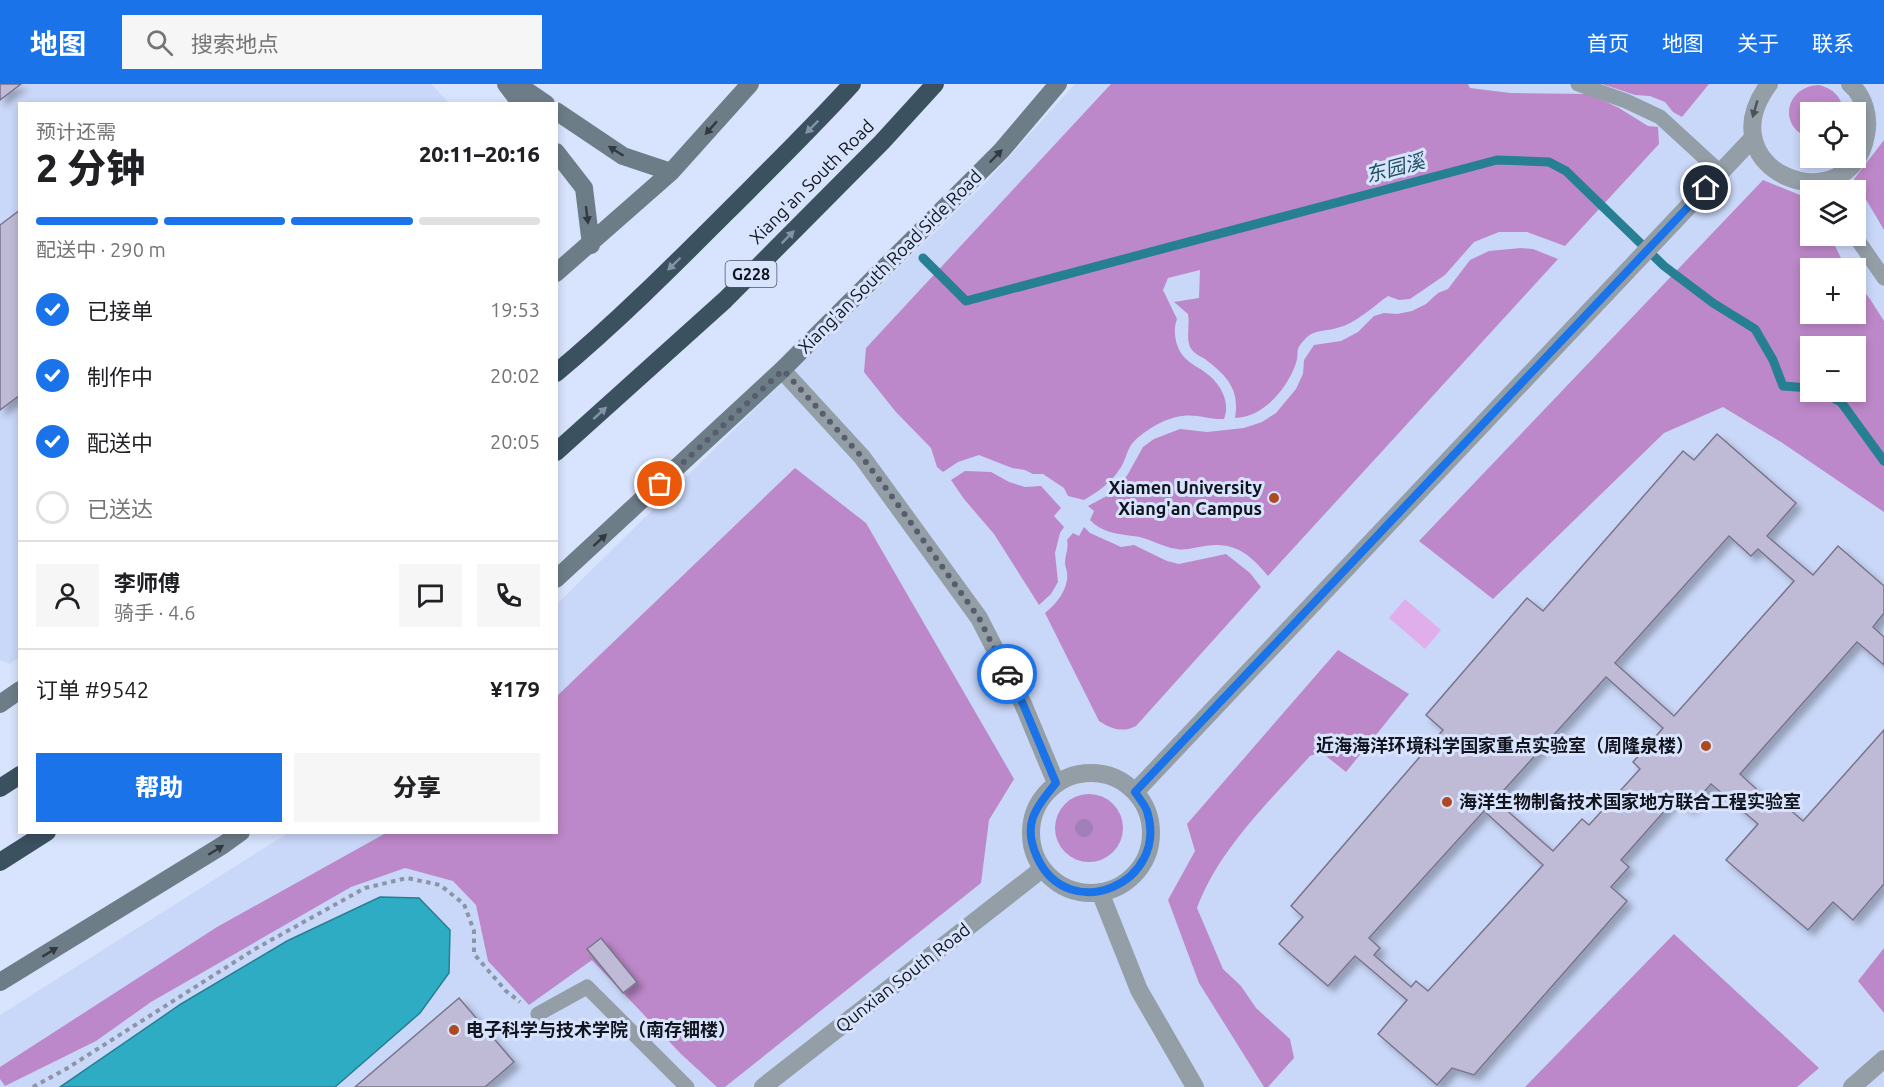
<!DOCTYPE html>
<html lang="zh">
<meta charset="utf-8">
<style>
:root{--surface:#fff;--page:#f6f6f6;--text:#202124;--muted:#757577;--line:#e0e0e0;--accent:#1a73e8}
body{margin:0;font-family:Ubuntu,"Noto Sans SC",sans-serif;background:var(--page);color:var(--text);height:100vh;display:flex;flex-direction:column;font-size:22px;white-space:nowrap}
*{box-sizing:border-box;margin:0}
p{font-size:20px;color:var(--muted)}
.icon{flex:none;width:33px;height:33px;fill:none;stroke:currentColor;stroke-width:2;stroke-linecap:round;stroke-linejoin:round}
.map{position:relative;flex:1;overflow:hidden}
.details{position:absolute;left:18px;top:18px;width:540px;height:732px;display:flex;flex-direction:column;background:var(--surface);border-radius:0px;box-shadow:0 3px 9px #0003}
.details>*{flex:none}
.tools{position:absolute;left:1800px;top:18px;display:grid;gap:12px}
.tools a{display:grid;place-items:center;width:66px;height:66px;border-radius:0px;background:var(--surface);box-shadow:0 3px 9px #0003;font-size:30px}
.pin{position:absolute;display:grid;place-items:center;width:51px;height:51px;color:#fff;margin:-26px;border:3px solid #fff;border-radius:50%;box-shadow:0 2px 6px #0007}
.courier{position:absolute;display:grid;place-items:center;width:60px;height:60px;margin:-30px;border:4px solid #1a73e8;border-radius:50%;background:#fff;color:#222;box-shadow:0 2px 8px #0007}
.overview em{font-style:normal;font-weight:800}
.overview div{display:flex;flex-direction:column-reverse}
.overview{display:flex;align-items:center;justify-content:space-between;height:102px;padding:0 18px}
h1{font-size:39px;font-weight:800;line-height:45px}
.bar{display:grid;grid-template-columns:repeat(4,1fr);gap:9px 6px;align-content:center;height:72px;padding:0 18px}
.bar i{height:8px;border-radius:4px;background:var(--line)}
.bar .current{background:var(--accent)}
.bar p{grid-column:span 4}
.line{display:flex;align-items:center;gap:15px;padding:0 18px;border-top:2px solid var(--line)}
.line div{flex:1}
.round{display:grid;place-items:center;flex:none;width:63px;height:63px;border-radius:0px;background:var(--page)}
ol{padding:0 18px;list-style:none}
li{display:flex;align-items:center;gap:18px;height:66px}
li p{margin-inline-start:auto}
li .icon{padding:6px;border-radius:50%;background:var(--accent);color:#fff;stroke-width:4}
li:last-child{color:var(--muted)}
li i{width:33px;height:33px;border:3px solid var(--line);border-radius:50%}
.action{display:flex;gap:12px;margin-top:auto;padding:12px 18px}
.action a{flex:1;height:69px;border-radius:0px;background:var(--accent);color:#fff;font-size:24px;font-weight:800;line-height:69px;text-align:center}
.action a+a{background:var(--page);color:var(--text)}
header{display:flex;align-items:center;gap:36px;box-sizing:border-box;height:84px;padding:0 30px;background:var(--accent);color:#fff}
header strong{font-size:28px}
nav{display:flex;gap:33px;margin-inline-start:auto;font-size:21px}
.search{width:420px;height:54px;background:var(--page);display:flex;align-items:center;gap:15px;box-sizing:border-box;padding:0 21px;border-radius:0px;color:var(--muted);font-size:22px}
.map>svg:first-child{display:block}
</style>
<header>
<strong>地图</strong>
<div class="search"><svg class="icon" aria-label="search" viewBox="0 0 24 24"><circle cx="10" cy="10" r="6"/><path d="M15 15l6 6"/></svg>搜索地点</div>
<nav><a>首页</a><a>地图</a><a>关于</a><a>联系</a></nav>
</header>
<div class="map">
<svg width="1884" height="1003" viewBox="0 0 1884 1003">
<defs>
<filter id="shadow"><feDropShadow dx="5.5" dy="5.5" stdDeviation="3" flood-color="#0004"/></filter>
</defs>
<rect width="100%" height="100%" fill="#d8e3fd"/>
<!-- built -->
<path fill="#c9d7f8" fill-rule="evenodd" d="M0 0H431L449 19 20 20V572L10 580 0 576Z
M1075 0H1884V1003H0V931L288 749 556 748 557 520 988 96ZM1810 28H1856V74H1810ZM1810 106H1856V152H1810ZM1810 184H1856V230H1810ZM1810 262H1856V308H1810Z"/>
<!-- green -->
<path fill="#e1aeec" d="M1405 515 1441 546 1425 565 1389 534Z"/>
<!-- forest -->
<path fill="#bd88c9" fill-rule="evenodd" d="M1111 0H1468L1470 4 1510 9 1590 10 1619 24 1648 42 1658 43 1659 60 1565 162 1527 148H1499L1474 158 1445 191 1410 215 1399 216 1388 212C1372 223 1357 239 1337 244 1327 247 1315 246 1307 253 1292 268 1301 267 1295 282 1285 307 1263 333 1235 334 1240 305 1227 292 1205 275 1200 272 1193 269 1190 263 1186 253 1190 240 1188 230L1174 218 1199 214 1200 186 1168 194 1163 206 1177 235C1172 248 1176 266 1186 275 1192 281 1200 284 1206 289 1220 299 1231 318 1224 335 1210 336 1197 330 1183 332 1166 333 1141 348 1131 361 1126 369 1125 379 1119 386 1110 400 1097 408 1084 416L1068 412 1064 404 1043 390H1033L1025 386 1012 384 979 371 958 378 943 388 937 383 931 364 895 327 864 288 866 264Z
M1602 0H1709L1682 33 1673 28 1665 18 1650 12 1635 11Z
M1819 1C1834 5 1842 13 1843 28H1810V54C1777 44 1785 2 1819 1Z
M1884 56V146L1854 95Z
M1763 96 1800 111 1810 124V152H1830L1846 184H1810V230H1856V197L1870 215 1884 237V428L1781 358 1723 323 1664 349 1493 515 1419 457ZM1810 262H1856V308H1810Z
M1521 164 1533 165 1558 175 1268 492C1250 470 1234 457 1205 462 1195 463 1187 467 1177 465 1161 463 1148 453 1133 452 1116 450 1101 448 1090 436L1094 427 1088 422 1116 407 1128 390 1143 363 1154 355 1180 345 1207 348 1244 344 1262 338 1276 329 1296 305 1303 290 1304 276 1314 261 1341 257 1358 248 1374 232 1384 229 1397 230 1412 227 1426 220 1438 209 1448 205 1470 176 1489 167Z
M795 384 866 439 1014 695 989 736 981 799 725 1003H717L681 970 592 876 529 921 488 877 476 821 453 797 405 784 351 803 151 918 96 957 5 1002 0 995V983L217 843 386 749 556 748 557 612Z
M965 387 991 388 1009 398 1025 403 1041 402 1061 424 1054 432 1064 443 1060 449 1055 469 1058 498 1051 510 1039 521 994 450 964 415 951 396Z
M1084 443 1090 449 1121 463 1134 461 1167 477 1179 480 1226 470 1250 489 1261 503 1136 642C1123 649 1111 645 1099 637L1045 529C1057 520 1069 504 1067 489 1067 486 1065 482 1065 479 1065 471 1069 465 1067 456L1073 449 1079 452Z
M1338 566 1409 610 1346 688 1321 668 1310 672C1269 718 1219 765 1197 824L1223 885 1241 902 1256 924 1290 955 1294 974 1268 1003H1264L1199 899 1168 816 1195 767 1187 740Z
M1055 744a34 34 0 1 1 68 0a34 34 0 1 1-68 0Z
M1674 850 1819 984 1797 1003H1525Z
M1884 864V929L1858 897Z"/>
<!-- water -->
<path fill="#2eacc4" stroke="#267f92" stroke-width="1.5" d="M380 813 419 814 450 846 449 889 420 929 335 1003H60L181 920 287 857Z"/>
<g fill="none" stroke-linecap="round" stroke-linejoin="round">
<!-- stream -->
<path stroke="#267f92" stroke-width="9" d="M923 174 966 217 1497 76 1549 78 1566 87 1664 182 1713 219 1755 245 1773 276 1783 302 1810 304
M1821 308 1841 318 1884 377"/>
</g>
<!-- building -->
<path fill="#bfbad5" stroke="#79748c" stroke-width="1.5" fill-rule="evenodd" filter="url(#shadow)" d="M0 0H21L0 16Z
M20 126V311L0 326V141Z
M1717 350 1796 419 1767 452 1813 491 1838 462 1884 502V529L1873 543 1884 553V581L1857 558 1740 690 1775 722 1780 717 1803 737 1884 646V800L1853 836 1833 818 1808 846 1726 776 1758 740 1711 700 1689 725 1676 714 1621 776 1629 783 1611 803 1627 817 1474 991 1452 984 1437 1001 1378 950 1407 916 1355 872 1328 902 1279 860 1303 833 1291 822 1443 646 1426 631 1527 514 1543 527 1683 367 1694 376ZM1729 452 1751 472 1758 465 1794 497 1674 632 1615 579ZM1606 593 1663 644 1633 678 1640 685 1589 741 1582 735 1553 767 1495 716ZM1484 727 1543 781 1428 907 1416 897 1411 903 1374 871 1380 864 1369 854Z
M601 854 637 898 623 909 587 865Z
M459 914 514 978 485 1003H355Z"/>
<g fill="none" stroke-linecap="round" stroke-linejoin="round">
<!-- path -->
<path stroke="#8c94a8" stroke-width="4" stroke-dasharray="4.5 4.5" stroke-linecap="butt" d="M33 1003 66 985 255 865 365 804 407 794 440 801 464 820 474 847V870L506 907 520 918"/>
<!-- lane -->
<path stroke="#949ea6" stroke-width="15" d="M1578 0 1626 17 1660 33 1720 88
M1855 152 1884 194
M538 930 587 903 687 1003"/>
<!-- street -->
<path stroke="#949ea6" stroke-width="18" d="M1769 0C1704 88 1849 142 1866 51 1870 33 1864 12 1850 0
M782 286 862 373 979 534 1023 620 1056 699
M1031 749a60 60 0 1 1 120 0a60 60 0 1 1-120 0Z
M1135 708 1753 54
M1100 808 1139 906 1195 1003
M763 1003 1042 785
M1852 1003 1884 975"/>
<!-- secondary -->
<path stroke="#6d7d88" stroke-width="18" d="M506 0 521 20
M517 0 546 20
M556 27 623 72 671 88
M556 68 584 104 591 161
M556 189 671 88 750 0
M556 495 782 286 1001 67 1058 0
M0 620 20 606
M0 898 223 761 241 748"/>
<!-- highway -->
<path stroke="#3b5160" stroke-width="18" d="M556 289C616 239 672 183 727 128 769 86 812 44 852 0
M556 368 725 216 882 58 935 0
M0 704 20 691
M0 778 47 748"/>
</g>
<!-- trees -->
<circle fill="#9f80b7" cx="1084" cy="744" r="9"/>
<!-- one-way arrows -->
<defs><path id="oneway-solid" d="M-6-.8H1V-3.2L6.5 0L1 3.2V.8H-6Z" transform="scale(1.5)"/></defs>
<use fill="#4c535b" href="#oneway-solid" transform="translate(1755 25) rotate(106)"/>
<g fill="#8293a7">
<use href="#oneway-solid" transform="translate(812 43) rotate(135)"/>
<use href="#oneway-solid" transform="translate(788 153) rotate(-45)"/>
<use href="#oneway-solid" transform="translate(674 180) rotate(136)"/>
<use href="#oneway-solid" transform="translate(600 329) rotate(-42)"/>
</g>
<g fill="#323943">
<use href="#oneway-solid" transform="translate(711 44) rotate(132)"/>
<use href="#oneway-solid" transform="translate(616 67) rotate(-148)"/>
<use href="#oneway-solid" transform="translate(996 72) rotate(-46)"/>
<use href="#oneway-solid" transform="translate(587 131) rotate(83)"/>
<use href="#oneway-solid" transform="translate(600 456) rotate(-42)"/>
<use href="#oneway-solid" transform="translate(216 766) rotate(-32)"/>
<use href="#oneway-solid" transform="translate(50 868) rotate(-31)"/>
</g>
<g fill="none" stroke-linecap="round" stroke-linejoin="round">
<!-- done -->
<path stroke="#575d6c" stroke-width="6" stroke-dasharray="0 10.8" d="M660 400 783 286 862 373 888 407 979 534 1007 590"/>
<!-- route -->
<path stroke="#1a73e8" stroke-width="8" d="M1007 590 1023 620 1056 699C1035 725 1022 740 1037 773 1068 842 1170 800 1147 727 1145 721 1139 714 1135 708L1706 104"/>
</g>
<!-- markers -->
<g fill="#af491f" stroke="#d8e3fd" stroke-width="2">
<circle cx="1274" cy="414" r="6"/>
<circle cx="1706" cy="662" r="6"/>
<circle cx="1447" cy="718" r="6"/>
<circle cx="454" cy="946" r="6"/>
</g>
<g text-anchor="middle" stroke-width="6" stroke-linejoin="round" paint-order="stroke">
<!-- shield labels -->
<rect fill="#d8e3fd" stroke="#4d5361" stroke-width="1.5" x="725.5" y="177" width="51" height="26" rx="4.5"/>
<g font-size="16" font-weight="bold" fill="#12151e">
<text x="751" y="196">G228</text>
</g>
<!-- street labels -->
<g font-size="18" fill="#12151e" stroke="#d8e3fd">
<text transform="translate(812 98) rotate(-45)" y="6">Xiang'an South Road</text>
<text transform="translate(890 178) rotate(-45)" y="6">Xiang'an South Road Side Road</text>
<text transform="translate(903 894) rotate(-38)" y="6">Qunxian South Road</text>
</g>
<!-- poi labels -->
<g font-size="18" font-weight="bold" fill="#12151e" stroke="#d8e3fd" text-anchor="end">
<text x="1262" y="410">Xiamen University<tspan x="1262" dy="21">Xiang'an Campus</tspan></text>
<text x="1694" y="668">近海海洋环境科学国家重点实验室（周隆泉楼）</text>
<text x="1459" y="724" text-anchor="start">海洋生物制备技术国家地方联合工程实验室</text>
<text x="466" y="952" text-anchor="start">电子科学与技术学院（南存钿楼）</text>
</g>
<!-- water labels -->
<g font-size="20" font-style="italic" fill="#1f525c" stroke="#d8e3fd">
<text transform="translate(1395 84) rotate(-15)" y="7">东园溪</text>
</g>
</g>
</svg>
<div class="tools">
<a><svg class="icon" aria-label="locate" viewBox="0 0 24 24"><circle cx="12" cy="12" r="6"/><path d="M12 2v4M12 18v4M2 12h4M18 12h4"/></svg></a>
<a><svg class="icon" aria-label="layers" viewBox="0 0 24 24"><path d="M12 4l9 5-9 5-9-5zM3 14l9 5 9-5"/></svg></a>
<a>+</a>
<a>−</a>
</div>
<div class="pin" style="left:660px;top:400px;background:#ea580c"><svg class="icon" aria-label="bag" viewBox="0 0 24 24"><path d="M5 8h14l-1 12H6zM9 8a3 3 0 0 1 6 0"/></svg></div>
<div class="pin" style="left:1706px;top:104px;background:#1f2937"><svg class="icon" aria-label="home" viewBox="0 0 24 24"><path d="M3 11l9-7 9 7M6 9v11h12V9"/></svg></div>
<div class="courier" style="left:1007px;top:590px"><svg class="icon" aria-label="car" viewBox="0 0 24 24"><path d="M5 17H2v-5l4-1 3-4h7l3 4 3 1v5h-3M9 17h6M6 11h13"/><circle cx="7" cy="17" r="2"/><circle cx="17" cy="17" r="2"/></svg></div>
<section class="details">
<div class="overview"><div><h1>2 分钟</h1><p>预计还需</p></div><em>20:11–20:16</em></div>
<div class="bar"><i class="current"></i><i class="current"></i><i class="current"></i><i></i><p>配送中 · 290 m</p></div>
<ol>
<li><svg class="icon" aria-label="check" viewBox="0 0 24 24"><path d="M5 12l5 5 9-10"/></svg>已接单<p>19:53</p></li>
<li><svg class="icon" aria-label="check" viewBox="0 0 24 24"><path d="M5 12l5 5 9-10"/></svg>制作中<p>20:02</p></li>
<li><svg class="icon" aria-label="check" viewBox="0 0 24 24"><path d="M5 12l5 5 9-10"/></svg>配送中<p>20:05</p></li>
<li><i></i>已送达</li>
</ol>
<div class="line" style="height:108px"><a class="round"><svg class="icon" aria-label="person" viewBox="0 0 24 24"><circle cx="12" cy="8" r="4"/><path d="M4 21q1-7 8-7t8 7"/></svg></a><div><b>李师傅</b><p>骑手 · 4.6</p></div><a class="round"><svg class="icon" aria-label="chat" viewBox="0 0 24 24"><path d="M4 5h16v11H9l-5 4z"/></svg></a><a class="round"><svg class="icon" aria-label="phone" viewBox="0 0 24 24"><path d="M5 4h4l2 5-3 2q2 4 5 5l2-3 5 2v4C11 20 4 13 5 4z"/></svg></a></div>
<div class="line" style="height:78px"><div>订单 #9542</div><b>¥179</b></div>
<div class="action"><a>帮助</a><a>分享</a></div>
</section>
</div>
